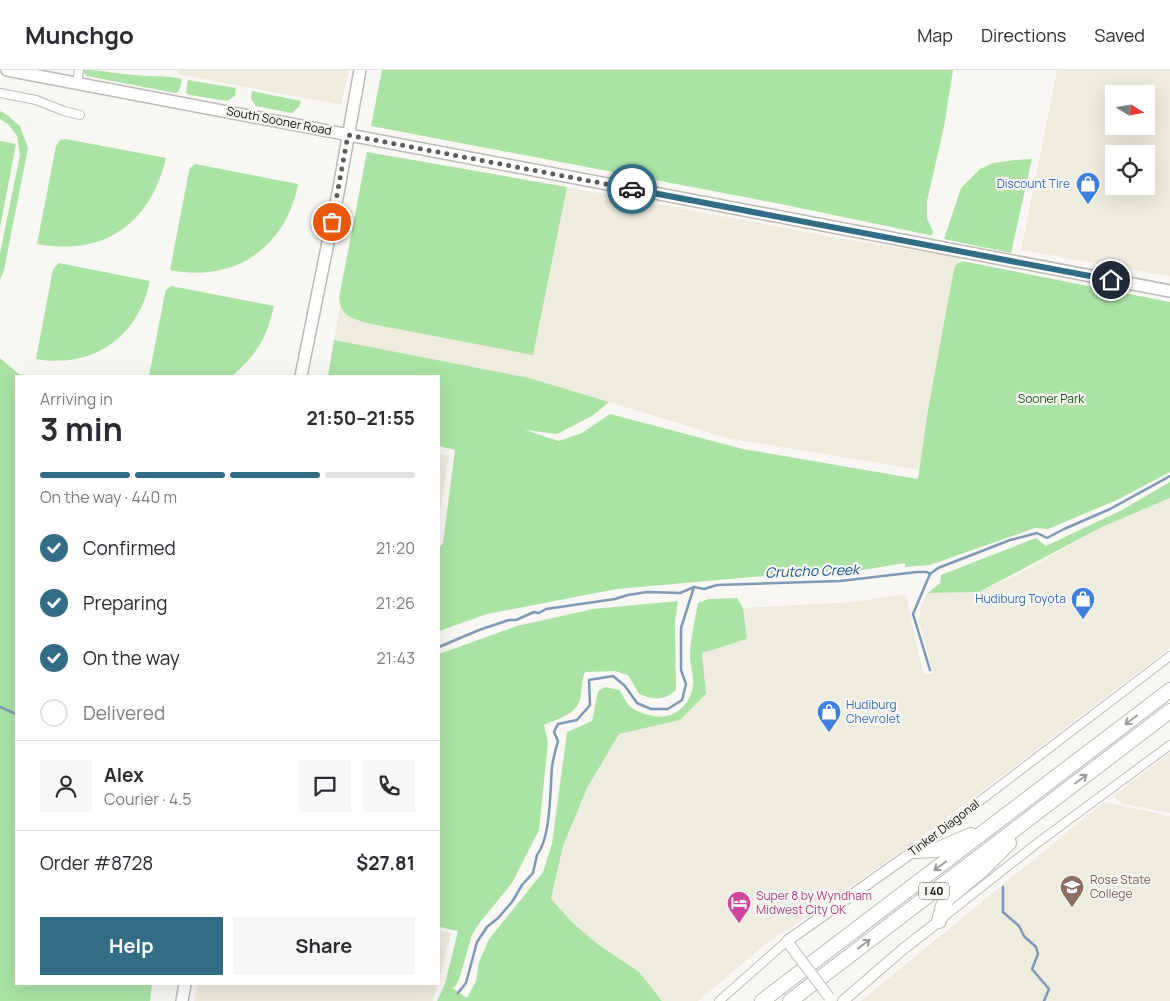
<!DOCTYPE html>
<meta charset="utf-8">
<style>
:root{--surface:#fff;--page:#f7f7f7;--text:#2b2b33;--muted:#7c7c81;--line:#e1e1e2;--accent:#326d85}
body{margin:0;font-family:Manrope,sans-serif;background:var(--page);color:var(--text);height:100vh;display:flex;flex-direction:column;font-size:19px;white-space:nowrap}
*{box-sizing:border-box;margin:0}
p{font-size:16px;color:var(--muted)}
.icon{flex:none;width:28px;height:28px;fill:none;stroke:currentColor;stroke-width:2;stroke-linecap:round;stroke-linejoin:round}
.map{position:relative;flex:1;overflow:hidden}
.panel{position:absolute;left:15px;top:305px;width:425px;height:610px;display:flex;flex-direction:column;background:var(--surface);border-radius:0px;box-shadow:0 5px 20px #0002}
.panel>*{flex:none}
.needle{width:32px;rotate:101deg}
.controls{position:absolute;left:1105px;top:15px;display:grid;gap:10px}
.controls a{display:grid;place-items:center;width:50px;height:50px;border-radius:0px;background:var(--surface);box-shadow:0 5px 20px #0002;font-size:25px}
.pin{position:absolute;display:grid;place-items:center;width:42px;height:42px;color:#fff;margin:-21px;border:2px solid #fff;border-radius:50%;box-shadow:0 1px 5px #0007}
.courier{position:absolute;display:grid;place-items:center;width:50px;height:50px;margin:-25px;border:4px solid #326d85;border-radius:50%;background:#fff;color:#222;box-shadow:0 1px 6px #0007}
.overview em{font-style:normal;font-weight:700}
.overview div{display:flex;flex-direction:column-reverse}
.overview{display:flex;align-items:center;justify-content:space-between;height:85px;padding:0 25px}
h1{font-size:32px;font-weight:700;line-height:38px}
.bar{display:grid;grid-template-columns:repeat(4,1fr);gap:8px 5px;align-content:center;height:60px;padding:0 25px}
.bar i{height:6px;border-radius:4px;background:var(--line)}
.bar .current{background:var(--accent)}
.bar p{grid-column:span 4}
.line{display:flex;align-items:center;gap:12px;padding:0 25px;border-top:1px solid var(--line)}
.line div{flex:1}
.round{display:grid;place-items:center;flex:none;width:52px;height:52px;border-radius:0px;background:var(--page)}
ol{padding:0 25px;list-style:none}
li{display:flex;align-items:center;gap:15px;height:55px}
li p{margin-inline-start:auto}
li .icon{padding:5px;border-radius:50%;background:var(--accent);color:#fff;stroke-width:4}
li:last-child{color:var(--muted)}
li i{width:28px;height:28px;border:2px solid var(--line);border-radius:50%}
.primary-button{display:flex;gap:10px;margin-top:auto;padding:10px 25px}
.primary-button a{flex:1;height:58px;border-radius:0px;background:var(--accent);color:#fff;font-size:20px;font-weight:700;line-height:58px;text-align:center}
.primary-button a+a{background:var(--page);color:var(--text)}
header{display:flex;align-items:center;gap:30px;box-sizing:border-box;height:70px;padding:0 25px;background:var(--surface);border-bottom:1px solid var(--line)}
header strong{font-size:24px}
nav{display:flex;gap:28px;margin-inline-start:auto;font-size:18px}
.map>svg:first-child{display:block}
</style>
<header>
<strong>Munchgo</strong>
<nav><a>Map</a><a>Directions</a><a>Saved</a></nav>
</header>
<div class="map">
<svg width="1170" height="931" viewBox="0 0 1170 931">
<rect width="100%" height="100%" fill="#f8f7f3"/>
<!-- built -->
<path fill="#eeebdf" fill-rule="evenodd" d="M178 0H349L341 35 177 4Z
M1057 0H1170V206L1021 180ZM1114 24H1146V56H1114ZM1114 84H1146V116H1114Z
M367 82 567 117 838 168 960 188 921 400 727 368 609 332 592 346 557 364 439 306H328Z
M439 384 449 386 439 447Z
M1170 428V578L919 769 798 853 769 871 698 931H662L639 902 596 873 572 851 548 845 563 776 587 718 619 664 680 650 706 625 702 583 747 569 743 538 854 532 906 524 920 589 924 604 933 603 919 550 921 536 928 523 979 522 1017 505 1102 457Z
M1170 683V743L1124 734 1116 729 1114 725Z
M1104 732 1170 746V931H861Z
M439 861 451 863 439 910Z
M198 914H438L433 931H194Z"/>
<!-- green -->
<path fill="#abe3a5" d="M84 0C102 0 118 4 135 5 151 7 166 5 182 9L179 21 175 23 87 6 84 3Z
M382 0H953L944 57 927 131V148L933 162 932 165H929L781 134 371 56Z
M188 10 236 18 235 26 227 31 190 25 186 23Z
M252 21 301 31 299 37 292 43 255 36V34L251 29Z
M0 41 6 44 20 56 28 78 4 200 0 210V183L20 85 17 66 8 54 0 49Z
M66 69 166 88C151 153 104 187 37 174L56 76 60 70Z
M0 71 16 74 0 158Z
M367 82 567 117 533 285 366 253C350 247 341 246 339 228Z
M1032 89 1011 183 944 169 961 118 980 99 993 93 1015 90Z
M195 94 298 114C286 178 234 213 170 200L189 101 190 98Z
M962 191 1170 232V402L1117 430 1048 459 1035 458 930 495 905 497V493L838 504 821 501 617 519 487 544 439 561V478L443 473 455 380 439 376V306H328L334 270 529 308 609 332 592 346 557 364 525 360 559 371 582 363 610 344 743 379 918 409 928 340 954 199 957 194Z
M59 193 150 211C138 268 92 299 36 289L53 199Z
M171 216 274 236C267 267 257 285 232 306H149L165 223 166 220Z
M0 288 19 304 31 306H16V914H152L150 931H0Z
M1170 412V428L1102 457 979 522 928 523 940 513 941 505 1036 468 1046 476 1122 440Z
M737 528 743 538 747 569 702 583 706 624 680 650 619 664 587 718 563 776 551 829 571 851 596 873 639 902 662 931H437L445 914 458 861 439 857V584L517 556 593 539 678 531 675 552 676 620C664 631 654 630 639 624L628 605 615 601 585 602C581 611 582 621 580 630 575 645 557 649 544 655L548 672 539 760 512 813 481 851 472 865 459 910 454 918 451 917 467 928 476 911 479 892 489 869 543 802 552 774 567 662 592 651 598 621 605 617 620 620C628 638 634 642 654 646 674 650 692 634 693 614 694 605 690 596 690 587 690 570 695 550 698 533L708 529Z"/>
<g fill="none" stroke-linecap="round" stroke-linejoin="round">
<!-- stream -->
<path stroke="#7e99b6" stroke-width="2.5" d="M439 577 479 560 509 550H516L534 542 539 543 546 539 615 529 628 525 647 522 680 523 694 517 704 519 717 515 840 511 917 502H927L930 504 938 498 964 488 1010 470 1037 463 1047 468 1064 459 1110 439 1170 406
M930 600 913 544 930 504
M0 637 16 644
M1003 817V842L1019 856 1024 866 1036 877 1038 884 1032 899 1049 919 1044 931
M458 923 466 913 477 872 487 857 498 848 512 832 522 815 533 803 537 785C551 767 550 721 552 697 553 688 556 679 558 671L554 662 558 654 577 650 590 635 589 610 613 606 625 616 637 633 651 639H668L682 630 686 614 681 600V558L694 517"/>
<defs>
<path id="minor" d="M77 14 79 0
M0 23 36 30 64 41 80 45
M917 779 1170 586
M941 849 1036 774 1170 675
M719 931 787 871"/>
<path id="tertiary" d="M795 882 787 871 914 781
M843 931 902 880 939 851"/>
<path id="secondary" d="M7 0 1170 221
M301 306 339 118 360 0
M182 931 185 914"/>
<path id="motorway" d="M914 781 936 780 971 765
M939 851 943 836 948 828 982 800 1009 773
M762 931 1170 620
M790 931 1170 641"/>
</defs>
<!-- minor casing -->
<use href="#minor" stroke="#bbbab6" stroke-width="10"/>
<!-- tertiary casing -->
<use href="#tertiary" stroke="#bbbab6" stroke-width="12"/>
<!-- secondary casing -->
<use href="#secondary" stroke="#bbbab6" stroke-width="14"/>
<!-- motorway casing -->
<use href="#motorway" stroke="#bbbab6" stroke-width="16"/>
<!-- minor -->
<use href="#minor" stroke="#fff" stroke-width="8"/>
<!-- tertiary -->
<use href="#tertiary" stroke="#fff" stroke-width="10"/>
<!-- secondary -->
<use href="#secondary" stroke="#fff" stroke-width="11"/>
<!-- motorway -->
<use href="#motorway" stroke="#fff" stroke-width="14"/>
<defs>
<path id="tertiary-bridge" d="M795 882 829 927"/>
</defs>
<!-- tertiary-bridge casing -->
<use href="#tertiary-bridge" stroke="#bbbab6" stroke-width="12" stroke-linecap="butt"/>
<!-- tertiary-bridge -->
<use href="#tertiary-bridge" stroke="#fff" stroke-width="10"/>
</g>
<!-- one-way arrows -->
<defs><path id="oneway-shaft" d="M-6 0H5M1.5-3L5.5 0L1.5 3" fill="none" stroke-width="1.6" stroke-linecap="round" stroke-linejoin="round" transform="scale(1.25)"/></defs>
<g stroke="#9e9e9d">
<use href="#oneway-shaft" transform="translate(1131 650) rotate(143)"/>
<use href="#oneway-shaft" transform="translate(1081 709) rotate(-37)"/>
<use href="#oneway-shaft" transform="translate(940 796) rotate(143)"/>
<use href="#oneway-shaft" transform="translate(864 874) rotate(-37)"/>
</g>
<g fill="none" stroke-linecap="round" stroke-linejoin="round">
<!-- done -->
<path stroke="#5f5e5c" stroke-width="5" stroke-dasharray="0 9" d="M332 152 348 65 632 119"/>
<!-- route -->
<path stroke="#326d85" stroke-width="6" d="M632 119 1111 210"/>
</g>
<!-- icons -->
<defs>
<symbol id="shop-pin" viewBox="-11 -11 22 30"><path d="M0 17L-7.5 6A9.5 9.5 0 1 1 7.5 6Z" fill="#3f7fe0" stroke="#f8f7f3"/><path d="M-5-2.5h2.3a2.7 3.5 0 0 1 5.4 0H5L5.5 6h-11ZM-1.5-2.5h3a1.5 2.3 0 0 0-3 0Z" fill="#fff"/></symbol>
<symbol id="university-pin" viewBox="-11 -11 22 30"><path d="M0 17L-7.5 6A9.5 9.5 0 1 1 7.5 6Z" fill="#8d6e63" stroke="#f8f7f3"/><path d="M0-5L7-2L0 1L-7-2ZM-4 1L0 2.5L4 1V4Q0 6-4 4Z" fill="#fff"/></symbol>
<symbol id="hotel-pin" viewBox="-11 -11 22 30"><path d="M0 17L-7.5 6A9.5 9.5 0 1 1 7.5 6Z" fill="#d1479c" stroke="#f8f7f3"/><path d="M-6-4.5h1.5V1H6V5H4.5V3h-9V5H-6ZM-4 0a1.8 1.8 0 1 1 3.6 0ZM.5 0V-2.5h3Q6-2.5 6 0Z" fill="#fff"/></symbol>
</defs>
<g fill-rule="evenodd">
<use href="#shop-pin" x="1074" y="100" width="28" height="38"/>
<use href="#shop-pin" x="1069" y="515" width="28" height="38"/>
<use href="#shop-pin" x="815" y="628" width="28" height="38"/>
<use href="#university-pin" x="1058" y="803" width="28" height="38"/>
<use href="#hotel-pin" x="725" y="819" width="28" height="38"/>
</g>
<g text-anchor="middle" stroke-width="4.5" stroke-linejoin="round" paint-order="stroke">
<!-- shield labels -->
<rect fill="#f8f7f3" stroke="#535250" stroke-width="1" x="919" y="812.5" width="30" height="17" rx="4"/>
<g font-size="11" font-weight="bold" fill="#0c0c0a">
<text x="934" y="825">I 40</text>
</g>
<!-- street labels -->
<g font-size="12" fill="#0c0c0a" stroke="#f8f7f3">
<text transform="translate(279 51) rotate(11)" y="4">South Sooner Road</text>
<text transform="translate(944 758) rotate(-37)" y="4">Tinker Diagonal</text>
</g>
<!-- shop labels -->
<g font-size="12" fill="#366cbe" stroke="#f8f7f3" text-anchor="end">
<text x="1070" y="118">Discount Tire</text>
<text x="1066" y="533">Hudiburg Toyota</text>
<text x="846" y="639" text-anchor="start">Hudiburg<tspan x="846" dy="14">Chevrolet</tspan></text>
</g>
<!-- park labels -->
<g font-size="12" fill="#165611" stroke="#f8f7f3">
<text x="1051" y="333">Sooner Park</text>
</g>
<!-- education labels -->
<g font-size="12" fill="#785e54" stroke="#f8f7f3" text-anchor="start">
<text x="1090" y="814">Rose State<tspan x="1090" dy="14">College</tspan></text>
</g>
<!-- hotel labels -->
<g font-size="12" fill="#b23c85" stroke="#f8f7f3" text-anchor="start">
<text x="756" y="830">Super 8 by Wyndham<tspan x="756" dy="14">Midwest City OK</tspan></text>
</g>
<!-- water labels -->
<g font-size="14" font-style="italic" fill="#0e5390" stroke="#f8f7f3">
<text transform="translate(812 501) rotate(-2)" y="5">Crutcho Creek</text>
</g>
</g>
</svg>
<div class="controls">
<a><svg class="needle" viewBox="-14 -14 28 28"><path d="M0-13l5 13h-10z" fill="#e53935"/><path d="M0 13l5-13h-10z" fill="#7c7c81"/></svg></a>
<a><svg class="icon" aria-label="locate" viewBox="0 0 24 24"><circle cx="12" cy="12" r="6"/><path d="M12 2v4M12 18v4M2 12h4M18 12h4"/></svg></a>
</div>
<div class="pin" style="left:332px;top:152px;background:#ea580c"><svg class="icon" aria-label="bag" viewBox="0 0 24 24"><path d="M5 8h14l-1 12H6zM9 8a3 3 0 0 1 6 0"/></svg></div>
<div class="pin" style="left:1111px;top:210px;background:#1f2937"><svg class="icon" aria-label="home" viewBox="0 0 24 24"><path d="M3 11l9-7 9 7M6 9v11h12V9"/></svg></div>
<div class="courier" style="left:632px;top:119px"><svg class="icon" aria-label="car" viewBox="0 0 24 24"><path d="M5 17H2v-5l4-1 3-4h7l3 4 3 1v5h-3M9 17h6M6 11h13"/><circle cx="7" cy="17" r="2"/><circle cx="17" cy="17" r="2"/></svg></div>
<section class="panel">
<div class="overview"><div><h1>3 min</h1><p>Arriving in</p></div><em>21:50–21:55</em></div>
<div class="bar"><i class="current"></i><i class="current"></i><i class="current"></i><i></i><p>On the way · 440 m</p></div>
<ol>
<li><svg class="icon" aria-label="check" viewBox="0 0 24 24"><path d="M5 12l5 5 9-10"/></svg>Confirmed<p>21:20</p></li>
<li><svg class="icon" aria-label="check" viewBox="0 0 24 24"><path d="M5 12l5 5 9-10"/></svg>Preparing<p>21:26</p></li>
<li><svg class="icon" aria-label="check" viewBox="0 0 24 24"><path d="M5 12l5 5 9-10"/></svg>On the way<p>21:43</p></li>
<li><i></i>Delivered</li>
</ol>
<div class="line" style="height:90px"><a class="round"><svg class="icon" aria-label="person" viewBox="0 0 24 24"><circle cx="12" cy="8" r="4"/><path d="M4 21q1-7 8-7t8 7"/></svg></a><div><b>Alex</b><p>Courier · 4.5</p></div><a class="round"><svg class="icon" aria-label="chat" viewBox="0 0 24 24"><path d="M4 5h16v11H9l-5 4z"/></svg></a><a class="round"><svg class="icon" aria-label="phone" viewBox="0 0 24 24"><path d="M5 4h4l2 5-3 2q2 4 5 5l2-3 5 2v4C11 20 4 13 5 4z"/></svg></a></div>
<div class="line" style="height:65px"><div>Order #8728</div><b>$27.81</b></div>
<div class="primary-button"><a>Help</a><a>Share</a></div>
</section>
</div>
